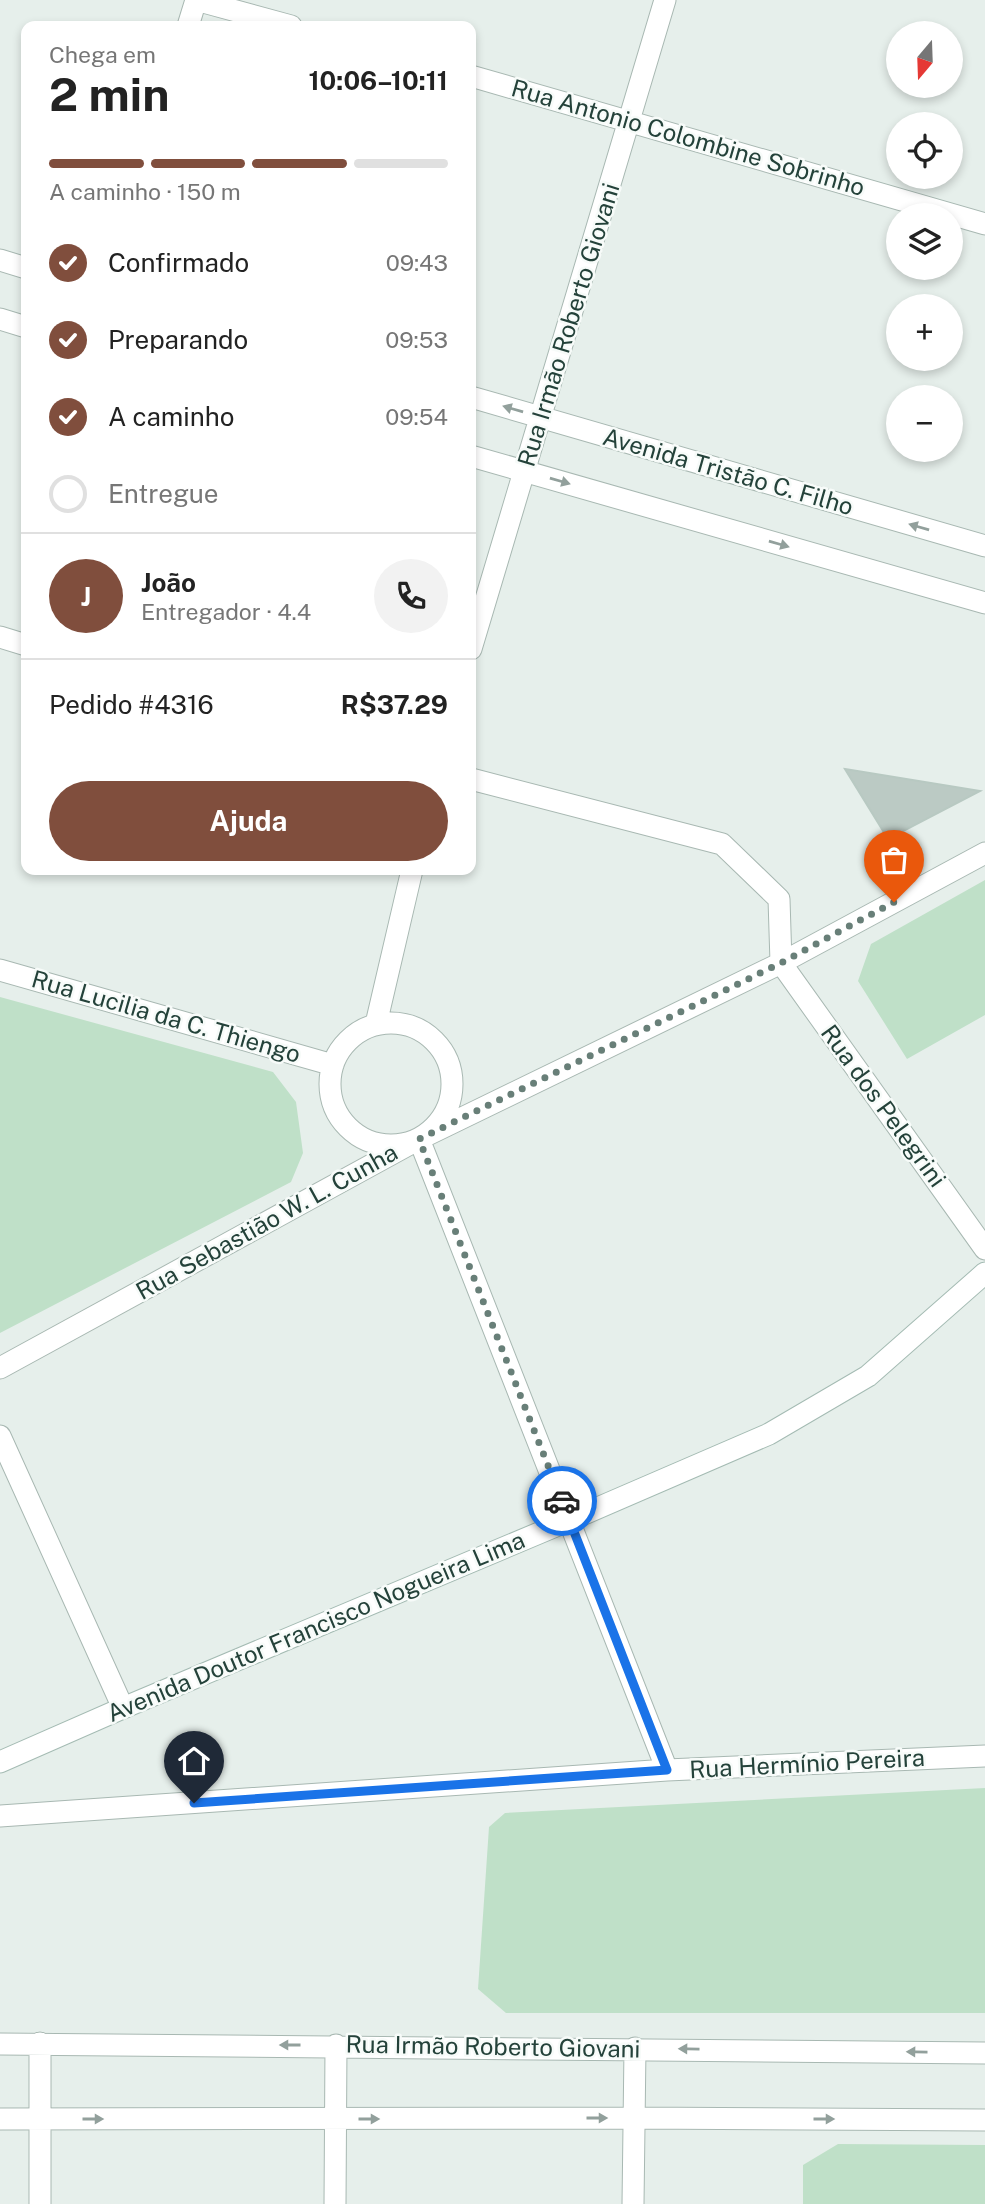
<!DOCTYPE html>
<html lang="pt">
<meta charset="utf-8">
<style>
:root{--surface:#fff;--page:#f2f2f2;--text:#222;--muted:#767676;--line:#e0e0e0;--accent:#804e3d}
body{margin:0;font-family:"Public Sans",sans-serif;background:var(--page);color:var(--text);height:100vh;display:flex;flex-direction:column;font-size:26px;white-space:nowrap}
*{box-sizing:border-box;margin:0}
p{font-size:23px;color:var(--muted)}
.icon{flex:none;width:38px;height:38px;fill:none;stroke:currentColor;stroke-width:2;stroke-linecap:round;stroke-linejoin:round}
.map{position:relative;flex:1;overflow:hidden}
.drawer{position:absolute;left:21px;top:21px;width:455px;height:854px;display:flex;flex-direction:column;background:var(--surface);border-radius:14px;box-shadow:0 4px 10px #0003}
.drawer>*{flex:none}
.needle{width:46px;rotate:199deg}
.fabs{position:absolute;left:886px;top:21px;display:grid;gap:14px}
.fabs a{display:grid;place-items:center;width:77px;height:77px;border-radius:50%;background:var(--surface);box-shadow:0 4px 10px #0003;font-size:35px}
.pin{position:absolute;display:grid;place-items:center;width:60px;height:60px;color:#fff;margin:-72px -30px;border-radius:50% 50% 50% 0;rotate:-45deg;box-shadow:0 0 7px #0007}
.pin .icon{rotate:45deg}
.courier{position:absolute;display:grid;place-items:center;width:70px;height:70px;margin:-35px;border:5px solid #1a73e8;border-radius:50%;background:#fff;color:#222;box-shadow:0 2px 9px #0007}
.overview em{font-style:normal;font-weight:700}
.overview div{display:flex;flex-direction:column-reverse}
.overview{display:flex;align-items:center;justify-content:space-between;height:119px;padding:0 28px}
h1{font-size:46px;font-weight:700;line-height:52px}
.bar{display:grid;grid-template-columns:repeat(4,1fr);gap:10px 7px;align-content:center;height:84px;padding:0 28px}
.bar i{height:9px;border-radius:5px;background:var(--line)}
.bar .current{background:var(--accent)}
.bar p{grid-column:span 4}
.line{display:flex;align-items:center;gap:18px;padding:0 28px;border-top:2px solid var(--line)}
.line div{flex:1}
.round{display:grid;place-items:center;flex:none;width:74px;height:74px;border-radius:37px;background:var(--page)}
ol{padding:0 28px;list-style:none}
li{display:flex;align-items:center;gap:21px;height:77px}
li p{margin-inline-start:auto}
li .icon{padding:7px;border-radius:50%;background:var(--accent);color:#fff;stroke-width:4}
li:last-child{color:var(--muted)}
li i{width:38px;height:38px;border:4px solid var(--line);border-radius:50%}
.primary-button{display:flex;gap:14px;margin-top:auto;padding:14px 28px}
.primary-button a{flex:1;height:80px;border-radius:42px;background:var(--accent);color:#fff;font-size:28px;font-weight:700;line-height:80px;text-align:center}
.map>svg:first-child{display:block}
</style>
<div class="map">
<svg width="985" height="2204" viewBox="0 0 985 2204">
<rect width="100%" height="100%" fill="#e6efeb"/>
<!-- green -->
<path fill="#bfe0c8" d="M985 880V1015L907 1059 858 981 871 944Z
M0 997 273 1072 296 1102 303 1153 291 1182 0 1333Z
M985 1788V2013H506L478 1989 489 1827 505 1813Z
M838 2144 985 2145V2204H803V2165Z"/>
<!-- building -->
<path fill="#bbcac4" stroke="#b8c9c2" stroke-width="2" d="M845 769 980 791 888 839Z"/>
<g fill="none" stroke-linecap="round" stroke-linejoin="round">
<defs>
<path id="street" d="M196 0 291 26
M188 26 196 0
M471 76 985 224
M0 260 26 268
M0 319 26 327
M471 397 985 546
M471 456 985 603
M0 637 26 645
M471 649 665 0
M471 779 722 844 779 899 781 963 985 1249
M0 970 333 1065
M330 1084a61 61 0 1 1 122 0a61 61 0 1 1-122 0Z
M376 1024 412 870
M419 1139 667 1770
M0 1368 419 1139 781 963 985 853
M0 1436 123 1708
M0 1816 667 1770 985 1756
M40 2043V2204
M0 2044 985 2053
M0 2119 634 2118 985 2120
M335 2204 336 2045
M633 2204 635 2048"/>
<path id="secondary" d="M0 1762 123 1708 570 1520 769 1434 868 1376 985 1273"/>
</defs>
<!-- street casing -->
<use href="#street" stroke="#a8b8b2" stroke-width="23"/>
<!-- secondary casing -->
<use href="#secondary" stroke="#a4bbb3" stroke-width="23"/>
<!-- street -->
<use href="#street" stroke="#fff" stroke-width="21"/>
<!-- secondary -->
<use href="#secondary" stroke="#fff" stroke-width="21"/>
</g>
<!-- one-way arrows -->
<defs><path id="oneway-solid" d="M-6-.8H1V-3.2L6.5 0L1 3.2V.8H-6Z" transform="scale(1.75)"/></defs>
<g fill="#92a09c">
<use href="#oneway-solid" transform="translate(513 409) rotate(-164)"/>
<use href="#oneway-solid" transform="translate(560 481) rotate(16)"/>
<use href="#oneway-solid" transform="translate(919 527) rotate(-164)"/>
<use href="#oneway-solid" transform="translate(779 544) rotate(16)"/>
<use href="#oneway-solid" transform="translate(290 2045) rotate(-180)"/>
<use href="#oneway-solid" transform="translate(689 2049) rotate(-179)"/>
<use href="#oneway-solid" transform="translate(917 2052) rotate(-179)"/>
<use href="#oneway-solid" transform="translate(597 2118)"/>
<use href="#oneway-solid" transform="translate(93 2119)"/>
<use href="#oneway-solid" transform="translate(369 2119)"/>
<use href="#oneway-solid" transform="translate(824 2119)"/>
</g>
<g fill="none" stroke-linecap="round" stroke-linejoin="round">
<!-- done -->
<path stroke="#687f78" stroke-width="7" stroke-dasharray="0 12.6" d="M562 1501 419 1139 781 963 894 902"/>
<!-- route -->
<path stroke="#1a73e8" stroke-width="9" d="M194 1803 667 1770 562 1501"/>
</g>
<g text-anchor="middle" stroke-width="5" stroke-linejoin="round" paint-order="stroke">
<!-- street labels -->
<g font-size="24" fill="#24423a" stroke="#f7fbf9">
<text transform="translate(688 138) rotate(16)" y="8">Rua Antonio Colombine Sobrinho</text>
<text transform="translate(569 325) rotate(-73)" y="8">Rua Irmão Roberto Giovani</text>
<text transform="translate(728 472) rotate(16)" y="8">Avenida Tristão C. Filho</text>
<text transform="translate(166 1017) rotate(16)" y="8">Rua Lucilia da C. Thiengo</text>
<text transform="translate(883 1106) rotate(54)" y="8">Rua dos Pelegrini</text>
<text transform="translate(267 1222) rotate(-29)" y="8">Rua Sebastião W. L. Cunha</text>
<text transform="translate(316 1627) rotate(-23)" y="8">Avenida Doutor Francisco Nogueira Lima</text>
<text transform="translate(807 1764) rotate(-3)" y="8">Rua Hermínio Pereira</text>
<text transform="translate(493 2047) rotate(1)" y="8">Rua Irmão Roberto Giovani</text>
</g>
</g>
</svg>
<div class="fabs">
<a><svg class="needle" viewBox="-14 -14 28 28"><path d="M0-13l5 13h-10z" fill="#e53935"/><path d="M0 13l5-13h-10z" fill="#767676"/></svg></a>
<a><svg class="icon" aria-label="locate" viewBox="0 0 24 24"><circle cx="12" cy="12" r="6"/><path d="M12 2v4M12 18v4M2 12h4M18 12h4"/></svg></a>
<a><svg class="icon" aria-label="layers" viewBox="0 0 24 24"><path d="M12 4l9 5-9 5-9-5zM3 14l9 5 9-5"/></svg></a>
<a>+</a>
<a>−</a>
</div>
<div class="pin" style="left:894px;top:902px;background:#ea580c"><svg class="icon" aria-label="bag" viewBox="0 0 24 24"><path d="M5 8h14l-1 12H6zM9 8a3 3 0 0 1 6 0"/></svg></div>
<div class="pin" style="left:194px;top:1803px;background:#1f2937"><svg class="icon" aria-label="home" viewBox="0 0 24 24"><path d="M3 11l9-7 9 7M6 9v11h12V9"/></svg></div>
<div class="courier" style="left:562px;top:1501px"><svg class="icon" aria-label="car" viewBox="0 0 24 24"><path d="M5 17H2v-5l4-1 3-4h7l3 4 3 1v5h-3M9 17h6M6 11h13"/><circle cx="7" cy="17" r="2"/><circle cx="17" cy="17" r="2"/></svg></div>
<section class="drawer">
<div class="overview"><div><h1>2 min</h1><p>Chega em</p></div><em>10:06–10:11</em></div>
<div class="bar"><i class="current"></i><i class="current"></i><i class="current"></i><i></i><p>A caminho · 150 m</p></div>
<ol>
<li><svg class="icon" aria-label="check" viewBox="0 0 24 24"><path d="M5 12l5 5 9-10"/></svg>Confirmado<p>09:43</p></li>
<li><svg class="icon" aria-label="check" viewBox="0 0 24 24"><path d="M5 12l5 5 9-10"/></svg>Preparando<p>09:53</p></li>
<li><svg class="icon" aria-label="check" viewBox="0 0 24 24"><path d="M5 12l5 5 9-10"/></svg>A caminho<p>09:54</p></li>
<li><i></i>Entregue</li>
</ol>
<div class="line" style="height:126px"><b class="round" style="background:var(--accent);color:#fff">J</b><div><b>João</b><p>Entregador · 4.4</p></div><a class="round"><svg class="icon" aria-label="phone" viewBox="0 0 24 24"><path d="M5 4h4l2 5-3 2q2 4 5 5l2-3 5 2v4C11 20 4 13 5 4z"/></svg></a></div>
<div class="line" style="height:91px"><div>Pedido #4316</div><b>R$37.29</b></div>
<div class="primary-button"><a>Ajuda</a></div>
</section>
</div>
